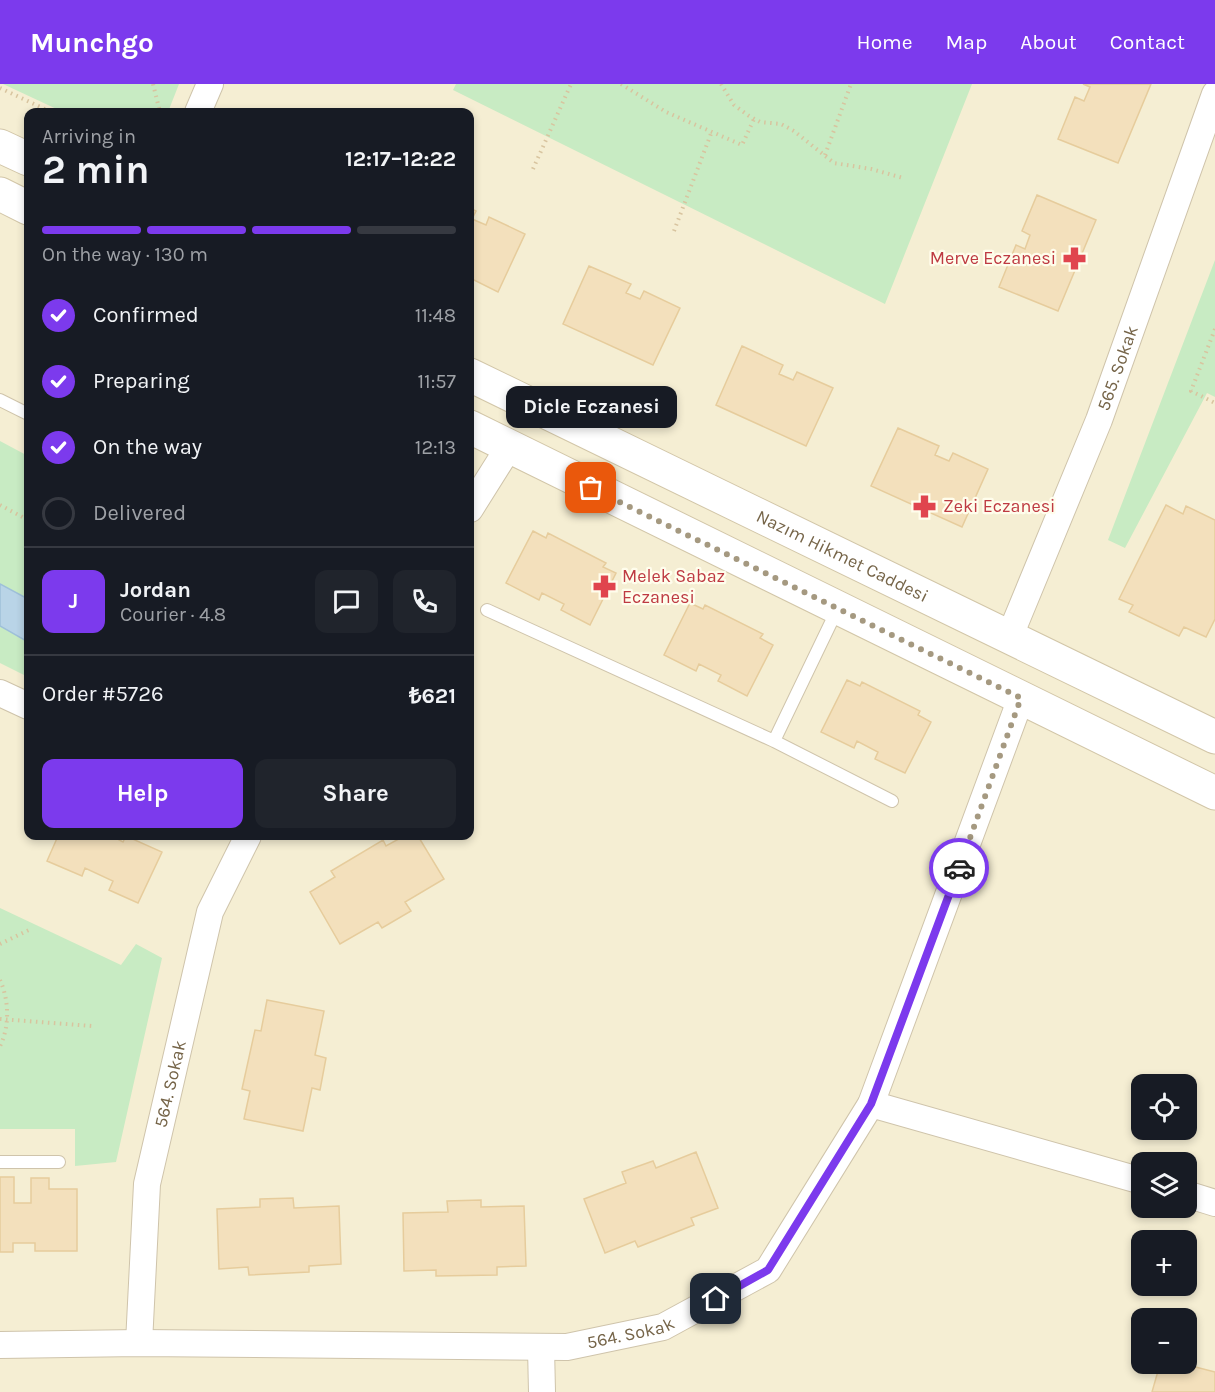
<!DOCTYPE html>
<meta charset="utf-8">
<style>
:root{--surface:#171b24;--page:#20242c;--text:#f1f3f6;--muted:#9ea1a6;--line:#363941;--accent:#7c3aed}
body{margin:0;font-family:Karla,sans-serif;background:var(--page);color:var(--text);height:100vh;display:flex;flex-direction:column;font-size:22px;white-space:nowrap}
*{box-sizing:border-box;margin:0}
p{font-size:20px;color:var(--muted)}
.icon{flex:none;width:33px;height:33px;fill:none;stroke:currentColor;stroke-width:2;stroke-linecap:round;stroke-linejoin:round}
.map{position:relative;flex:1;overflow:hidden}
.drawer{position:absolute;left:24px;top:24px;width:450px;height:732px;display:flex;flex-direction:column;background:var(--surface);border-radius:12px;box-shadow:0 3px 9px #0003}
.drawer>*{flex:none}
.buttons{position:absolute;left:1131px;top:990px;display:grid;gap:12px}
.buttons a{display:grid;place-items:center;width:66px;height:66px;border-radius:12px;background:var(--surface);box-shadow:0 3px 9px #0003;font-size:30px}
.pin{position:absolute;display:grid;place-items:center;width:51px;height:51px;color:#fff;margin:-26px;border-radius:12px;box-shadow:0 3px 9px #0006}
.courier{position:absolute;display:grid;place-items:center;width:60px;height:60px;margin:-30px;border:4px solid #7c3aed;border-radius:50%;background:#fff;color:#222;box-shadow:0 2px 8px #0007}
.bubble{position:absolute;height:42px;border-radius:12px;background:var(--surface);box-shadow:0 3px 9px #0003;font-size:20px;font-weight:700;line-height:42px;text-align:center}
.head em{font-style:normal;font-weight:700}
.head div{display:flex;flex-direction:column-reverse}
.head{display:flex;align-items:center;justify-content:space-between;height:102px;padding:0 18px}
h1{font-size:39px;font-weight:700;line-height:45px}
.bar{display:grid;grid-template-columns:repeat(4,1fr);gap:9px 6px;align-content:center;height:72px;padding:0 18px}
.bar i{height:8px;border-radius:4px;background:var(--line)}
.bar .active{background:var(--accent)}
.bar p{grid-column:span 4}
.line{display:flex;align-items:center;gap:15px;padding:0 18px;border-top:2px solid var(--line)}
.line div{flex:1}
.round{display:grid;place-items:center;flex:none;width:63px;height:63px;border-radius:12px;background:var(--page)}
ol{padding:0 18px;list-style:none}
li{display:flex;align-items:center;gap:18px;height:66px}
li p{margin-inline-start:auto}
li .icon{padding:6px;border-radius:50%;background:var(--accent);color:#fff;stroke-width:4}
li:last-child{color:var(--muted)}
li i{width:33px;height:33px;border:3px solid var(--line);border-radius:50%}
.cta{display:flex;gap:12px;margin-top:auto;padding:12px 18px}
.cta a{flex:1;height:69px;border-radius:12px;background:var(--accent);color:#fff;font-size:24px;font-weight:700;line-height:69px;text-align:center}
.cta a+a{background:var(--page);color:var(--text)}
header{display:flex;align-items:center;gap:36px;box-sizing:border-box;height:84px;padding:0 30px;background:var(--accent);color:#fff}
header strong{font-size:28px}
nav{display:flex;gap:33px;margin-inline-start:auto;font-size:21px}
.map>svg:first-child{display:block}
</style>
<header>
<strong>Munchgo</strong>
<nav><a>Home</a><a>Map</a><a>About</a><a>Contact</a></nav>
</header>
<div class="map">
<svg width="1215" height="1308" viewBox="0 0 1215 1308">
<rect width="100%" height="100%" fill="#fdfae5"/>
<!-- residential -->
<path fill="#f5eed3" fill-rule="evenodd" d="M0 0H1215V1308H0ZM28 28H470V752H28ZM1142 1000H1186V1046H1142ZM1142 1078H1186V1124H1142ZM1142 1156H1186V1202H1142ZM1142 1234H1186V1280H1142Z"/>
<!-- green -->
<path fill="#c8ebc3" d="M3 0H179L168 28H63Z
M456 0H972L885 220 453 6Z
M1215 176V313L1207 309 1125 464 1108 456Z
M0 357 28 372V593L0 579Z
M0 824 121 881 136 860 162 874 116 1078 75 1082V1045H0Z"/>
<!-- water -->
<path fill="#b9d4e7" stroke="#9fc0d9" stroke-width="1.5" d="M0 500 28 515V558L0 542Z"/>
<!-- building -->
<path fill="#f3e0bc" stroke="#e6cc9c" stroke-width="1.5" d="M1083 0H1151L1118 79 1058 55 1075 13 1084 17 1090 3Z
M1037 111 1096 136 1058 227 999 203 1016 161 1025 165 1030 151 1022 147Z
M470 124 476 127 472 135 486 141 489 133 525 150 498 208 470 194Z
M589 182 631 200 626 209 640 215 644 207 680 224 653 281 563 240Z
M742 262 783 281 779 290 793 296 797 288 833 304 806 362 716 321Z
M898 344 939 362 935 371 949 377 953 369 988 385 962 443 871 402Z
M1166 421 1183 430 1186 422 1215 436V535L1206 553 1184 543 1179 552 1129 528 1133 521 1119 515Z
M533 447 546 454 548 449 606 479 603 483 616 489 590 541 561 526 564 520 542 509 539 516 506 499Z
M690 519 703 525 705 521 763 550 760 554 773 561 747 612 718 597 721 591 699 580 696 587 664 571Z
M847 596 860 602 862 598 920 627 918 631 931 638 905 689 875 675 878 668 857 657 854 664 821 648Z
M58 752H112L123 758 126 752 162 768 138 819 109 806 113 797 85 784 82 792 47 777Z
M404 752H418L444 795 405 818 411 827 382 844 378 838 340 860 310 808 335 793 331 787 383 756 386 762Z
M267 916 324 927 315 971 326 974 320 1006 312 1004 303 1047 244 1035 250 1007 242 1005 255 946 261 947Z
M696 1068 718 1124 691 1134 694 1141 638 1163 635 1157 605 1169 584 1115 626 1099 622 1088 653 1077 656 1084Z
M0 1093H14V1119H31V1094H49V1105H77V1167H35V1159H13V1168H0Z
M293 1114 294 1124 339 1122 341 1180 309 1182V1188L249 1191 248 1183 219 1185 217 1125 260 1123V1115Z
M481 1116V1123L524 1122 526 1182 497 1183V1191L436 1192V1186L404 1187 403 1129 448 1128 447 1117Z
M1160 1280H1184L1215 1288V1308H1152Z"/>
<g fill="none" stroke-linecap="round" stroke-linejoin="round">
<defs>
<path id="service" d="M0 316 28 330
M487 526 774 657 892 717
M774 657 837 526
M0 1078H59"/>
<g id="minor">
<path d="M198 28 210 0"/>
<path d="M470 425 509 363"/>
<path id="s1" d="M1009 554 1099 336 1215 10"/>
<path d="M0 609 28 622"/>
<path d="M871 1020 1142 1097"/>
<path d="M1186 1110 1215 1119"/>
<path id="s2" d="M139 1259 147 1100 210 828 248 752"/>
<path id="s3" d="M0 1261 139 1259 567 1263 663 1243 768 1186 871 1020 1021 614"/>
<path d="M541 1263 542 1308"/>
</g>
<g id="secondary">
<path d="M0 62 28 75"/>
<path d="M0 110 28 124"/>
<path id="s4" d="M470 291 1215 653"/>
<path d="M470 343 1215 709"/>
</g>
</defs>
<!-- service casing -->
<use href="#service" stroke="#cfc4ab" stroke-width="14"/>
<!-- minor casing -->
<use href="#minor" stroke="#cfc4ab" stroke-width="28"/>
<!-- secondary casing -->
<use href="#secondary" stroke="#d2c6a8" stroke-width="35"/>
<!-- path -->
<path stroke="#d8c49f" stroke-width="4" stroke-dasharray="1.5 4.5" stroke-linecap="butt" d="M153 0 160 28
M621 0 666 28 742 61 754 35
M721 0 734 21 749 32 760 38 781 40 794 47 834 79 871 85 903 94
M0 4 51 28
M825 71 851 0
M533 85 571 0
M674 147 712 47
M1215 245 1191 307 1215 319
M0 421 28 436
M0 860 31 845
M0 896C9 916 10 942 0 962
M0 935 92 942"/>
<!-- service -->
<use href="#service" stroke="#fff" stroke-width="12"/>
<!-- minor -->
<use href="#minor" stroke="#fff" stroke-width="26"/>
<!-- secondary -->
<use href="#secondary" stroke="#fff" stroke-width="33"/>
</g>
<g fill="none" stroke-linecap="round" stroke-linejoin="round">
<!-- done -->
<path stroke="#a59980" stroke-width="6" stroke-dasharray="0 10.8" d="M591 404 1021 614 959 784"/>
<!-- route -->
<path stroke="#7c3aed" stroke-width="8" d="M716 1215 768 1186 871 1020 959 784"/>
</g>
<!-- icons -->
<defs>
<symbol id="pharmacy-bare" viewBox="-9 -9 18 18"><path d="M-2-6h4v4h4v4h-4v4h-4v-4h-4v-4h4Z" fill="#e0444e" stroke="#fffdec" stroke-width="2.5" paint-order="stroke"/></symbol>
</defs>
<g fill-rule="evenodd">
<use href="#pharmacy-bare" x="1058" y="158" width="33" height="33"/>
<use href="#pharmacy-bare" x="908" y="406" width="33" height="33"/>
<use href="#pharmacy-bare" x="588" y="486" width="33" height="33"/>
</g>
<g text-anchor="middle" stroke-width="4.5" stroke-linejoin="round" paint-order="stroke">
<!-- health labels -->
<g font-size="18" fill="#be3a42" stroke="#fffdec" text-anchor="start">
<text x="1056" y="180" text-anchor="end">Merve Eczanesi</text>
<text x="943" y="428">Zeki Eczanesi</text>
<text x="622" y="498">Melek Sabaz<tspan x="622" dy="21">Eczanesi</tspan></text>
</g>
<!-- street labels -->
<g font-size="18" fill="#766549" stroke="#fffdec">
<text dy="6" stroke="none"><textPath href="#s1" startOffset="291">565. Sokak</textPath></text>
<text dy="6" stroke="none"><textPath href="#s4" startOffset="414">Nazım Hikmet Caddesi</textPath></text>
<text dy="6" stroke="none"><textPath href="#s2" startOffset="262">564. Sokak</textPath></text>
<text dy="6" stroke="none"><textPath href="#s3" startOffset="632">564. Sokak</textPath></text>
</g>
</g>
</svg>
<div class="buttons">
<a><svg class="icon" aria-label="locate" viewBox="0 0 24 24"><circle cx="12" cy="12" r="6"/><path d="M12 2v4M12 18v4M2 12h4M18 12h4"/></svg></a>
<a><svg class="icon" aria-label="layers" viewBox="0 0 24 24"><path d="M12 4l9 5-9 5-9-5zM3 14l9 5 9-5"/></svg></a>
<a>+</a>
<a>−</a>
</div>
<div class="pin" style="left:591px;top:404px;background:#ea580c"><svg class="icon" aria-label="bag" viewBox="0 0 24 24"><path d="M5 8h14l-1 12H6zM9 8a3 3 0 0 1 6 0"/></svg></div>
<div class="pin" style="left:716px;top:1215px;background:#1f2937"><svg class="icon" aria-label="home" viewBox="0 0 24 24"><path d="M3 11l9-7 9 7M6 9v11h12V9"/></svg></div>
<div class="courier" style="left:959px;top:784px"><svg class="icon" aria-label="car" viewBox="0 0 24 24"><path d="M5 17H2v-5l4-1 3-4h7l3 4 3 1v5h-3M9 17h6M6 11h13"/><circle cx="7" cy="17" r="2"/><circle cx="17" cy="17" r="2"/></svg></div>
<div class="bubble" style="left:506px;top:302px;width:171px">Dicle Eczanesi</div>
<section class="drawer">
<div class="head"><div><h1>2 min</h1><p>Arriving in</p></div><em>12:17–12:22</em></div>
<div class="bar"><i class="active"></i><i class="active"></i><i class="active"></i><i></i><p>On the way · 130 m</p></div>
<ol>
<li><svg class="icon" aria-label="check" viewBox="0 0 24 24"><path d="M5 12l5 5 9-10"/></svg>Confirmed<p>11:48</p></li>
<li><svg class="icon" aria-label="check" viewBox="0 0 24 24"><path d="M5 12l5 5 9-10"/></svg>Preparing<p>11:57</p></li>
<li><svg class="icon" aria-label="check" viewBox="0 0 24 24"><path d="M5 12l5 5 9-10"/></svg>On the way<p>12:13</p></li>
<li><i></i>Delivered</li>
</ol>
<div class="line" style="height:108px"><b class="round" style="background:var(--accent);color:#fff">J</b><div><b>Jordan</b><p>Courier · 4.8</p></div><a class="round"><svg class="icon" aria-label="chat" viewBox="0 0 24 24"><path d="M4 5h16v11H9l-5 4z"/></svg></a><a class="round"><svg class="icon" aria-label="phone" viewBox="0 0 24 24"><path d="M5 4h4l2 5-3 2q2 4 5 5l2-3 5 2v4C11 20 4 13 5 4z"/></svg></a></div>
<div class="line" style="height:78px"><div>Order #5726</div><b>₺621</b></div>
<div class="cta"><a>Help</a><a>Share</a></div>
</section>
</div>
